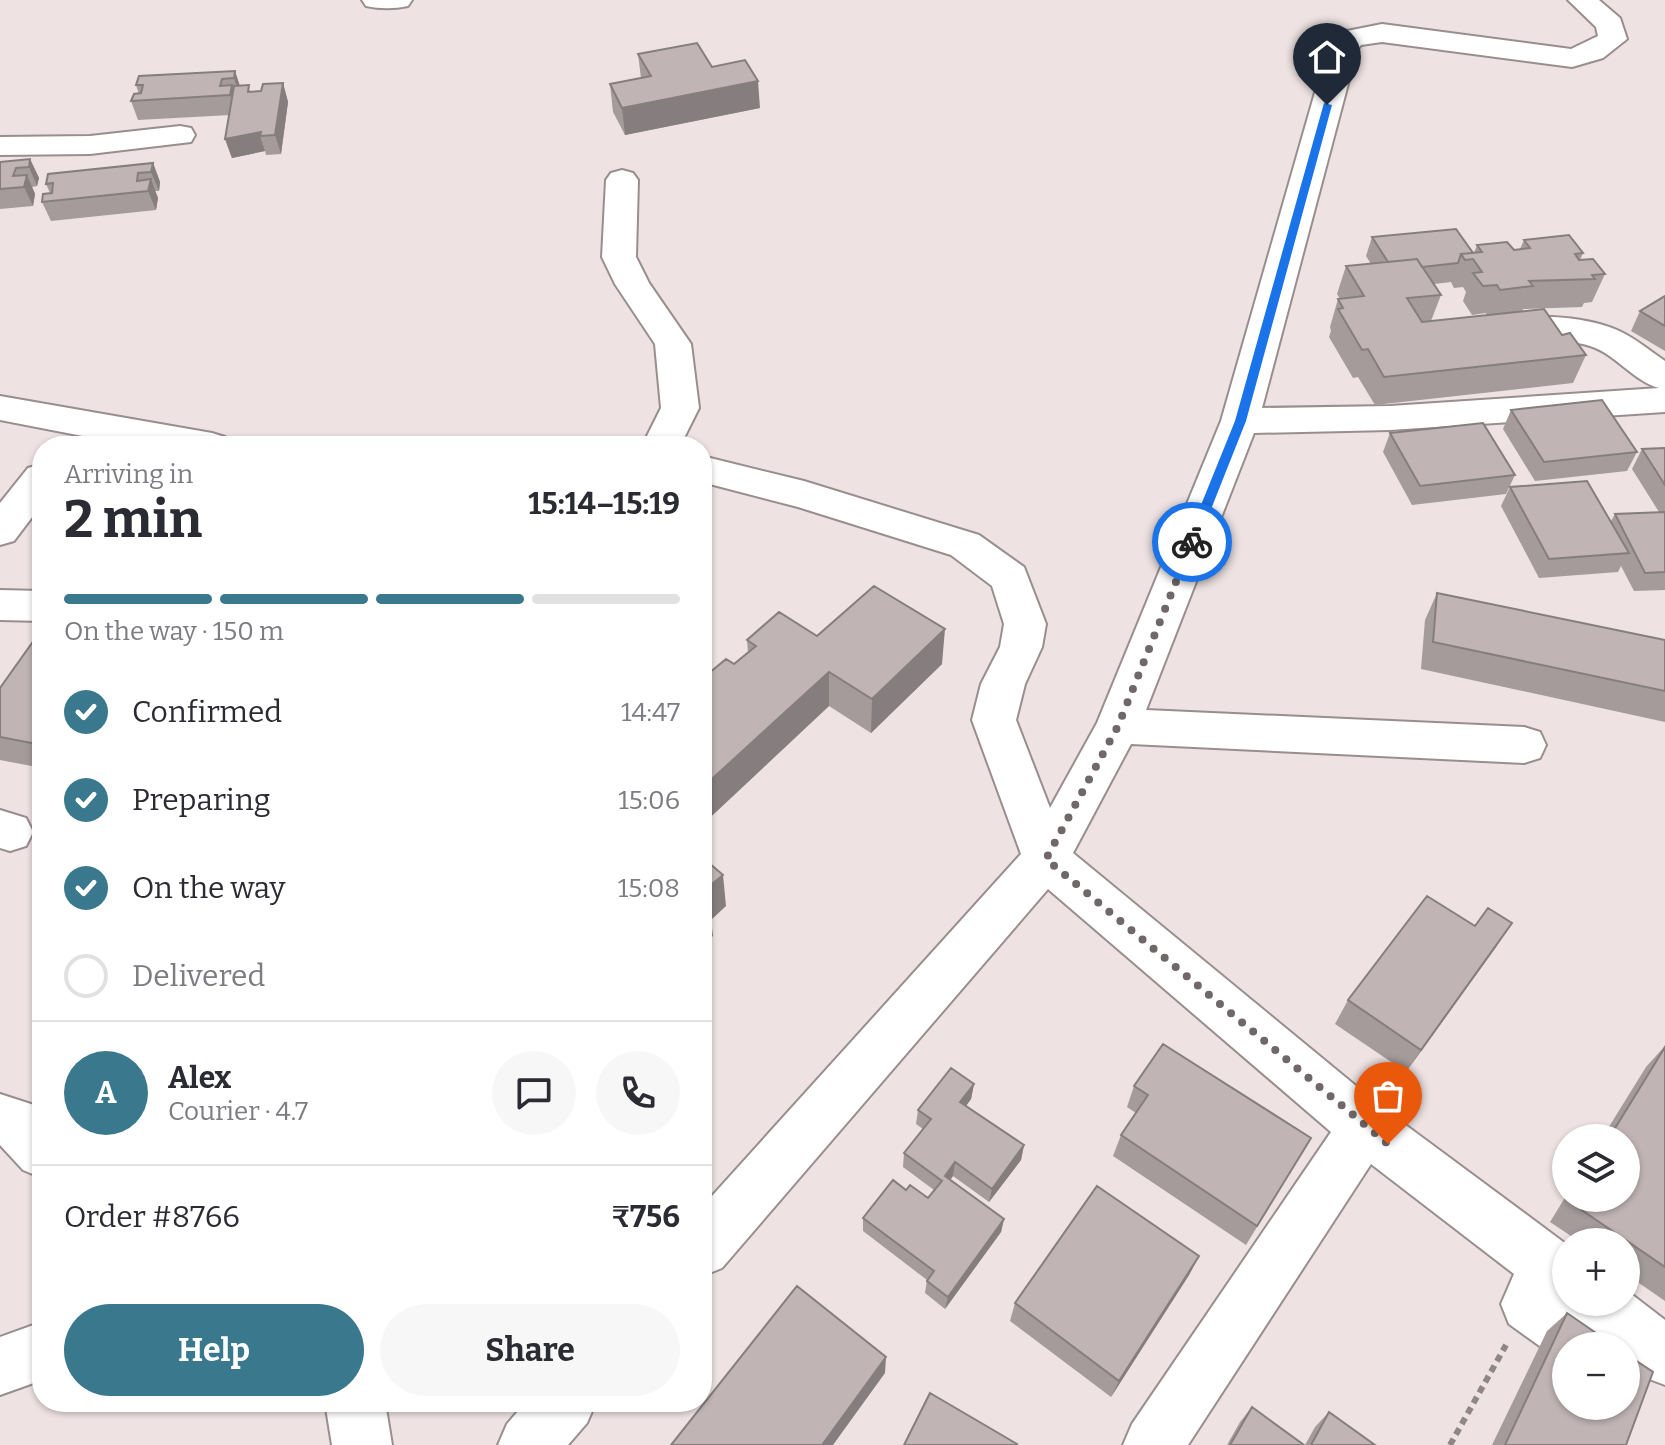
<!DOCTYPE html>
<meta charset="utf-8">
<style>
:root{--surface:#fff;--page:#f7f7f7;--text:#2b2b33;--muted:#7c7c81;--line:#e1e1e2;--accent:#3a788e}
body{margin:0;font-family:Bitter,serif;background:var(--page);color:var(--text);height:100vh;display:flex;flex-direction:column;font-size:30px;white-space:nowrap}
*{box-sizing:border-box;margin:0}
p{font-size:26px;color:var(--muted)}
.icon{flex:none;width:44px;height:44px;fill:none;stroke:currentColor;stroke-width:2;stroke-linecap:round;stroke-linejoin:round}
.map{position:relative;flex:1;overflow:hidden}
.sheet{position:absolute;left:32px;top:436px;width:680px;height:976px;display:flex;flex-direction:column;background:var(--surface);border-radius:32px;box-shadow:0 2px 6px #0004}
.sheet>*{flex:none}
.fabs{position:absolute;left:1552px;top:1124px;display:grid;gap:16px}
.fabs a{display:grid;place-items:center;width:88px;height:88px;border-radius:50%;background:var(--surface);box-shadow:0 2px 6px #0004;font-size:40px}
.pin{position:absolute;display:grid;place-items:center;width:68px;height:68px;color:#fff;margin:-82px -34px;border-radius:50% 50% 50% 0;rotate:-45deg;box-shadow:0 0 8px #0007}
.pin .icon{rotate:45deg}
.courier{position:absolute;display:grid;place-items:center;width:80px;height:80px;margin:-40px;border:6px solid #1a73e8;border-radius:50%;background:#fff;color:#222;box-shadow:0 2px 10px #0007}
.headline em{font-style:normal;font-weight:700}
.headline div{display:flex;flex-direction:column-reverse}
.headline{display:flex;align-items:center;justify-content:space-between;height:136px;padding:0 32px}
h1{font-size:52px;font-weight:700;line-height:60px}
.bar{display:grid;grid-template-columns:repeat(4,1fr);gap:12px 8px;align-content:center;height:96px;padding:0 32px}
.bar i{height:10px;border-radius:6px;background:var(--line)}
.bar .on{background:var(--accent)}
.bar p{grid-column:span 4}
.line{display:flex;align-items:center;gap:20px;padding:0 32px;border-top:2px solid var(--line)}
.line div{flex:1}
.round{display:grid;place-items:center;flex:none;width:84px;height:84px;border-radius:42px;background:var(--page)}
ol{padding:0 32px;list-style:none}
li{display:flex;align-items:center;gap:24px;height:88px}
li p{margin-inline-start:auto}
li .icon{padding:8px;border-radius:50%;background:var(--accent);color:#fff;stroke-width:4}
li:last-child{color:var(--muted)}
li i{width:44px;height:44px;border:4px solid var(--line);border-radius:50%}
.action{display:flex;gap:16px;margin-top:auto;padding:16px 32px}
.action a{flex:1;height:92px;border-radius:48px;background:var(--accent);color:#fff;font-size:32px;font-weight:700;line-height:92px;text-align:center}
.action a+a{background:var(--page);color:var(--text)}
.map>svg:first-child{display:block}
</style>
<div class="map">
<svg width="1665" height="1445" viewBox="0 0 1665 1445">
<rect width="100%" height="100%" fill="#eee2e2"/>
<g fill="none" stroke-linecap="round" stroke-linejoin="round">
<defs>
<path id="minor" d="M362 0H412L408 6C394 9 380 9 366 6Z
M1568 0H1599L1620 18 1627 39 1603 58 1572 67 1382 42 1361 45 1357 50 1262 408 1390 406 1659 388C1633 381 1616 354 1590 346 1555 335 1520 347 1486 338L1480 330 1486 322C1522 313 1582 315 1617 330 1634 337 1650 351 1665 361V412L1390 430 1254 433 1146 710 1524 727 1540 732 1546 745 1540 758 1524 763 1131 744 1073 853 1384 1109 1566 1244V1302H1626V1290L1665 1320V1385L1644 1377 1626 1362V1346H1566V1365L1509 1324 1501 1304 1514 1274 1371 1164 1188 1445H1123L1132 1424 1331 1132 1048 889 722 1268 702 1276V1207L1021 854 972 720 981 684 1000 647 1004 624 992 586 951 555 798 507 702 482V456L804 481 979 535 1024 567 1046 624 1042 647 1025 684 1016 720 1050 808 1097 723 1221 421 1328 47 1342 32 1382 24 1571 49 1598 36 1596 27Z
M180 126 191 128 195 135 191 142 90 154 0 155V137L90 136Z
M622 170 633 173 638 180 636 257 649 283 691 344 699 408 680 446H642L661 408 655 344 615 284 602 257 606 180 611 173Z
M0 396 212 433 225 437 231 446H134L0 420Z
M42 464V504L14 541 0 545V503L28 468Z
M0 590 42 591V621L0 620Z
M0 810 26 818 33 832 26 846 10 851 0 848Z
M0 1094 34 1105 42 1114V1178L23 1170 0 1145Z
M42 1322V1380L0 1395V1337Z
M325 1402H385L392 1445H332Z
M526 1402H596L587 1423 568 1445H498L507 1424Z"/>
</defs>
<!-- minor casing -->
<use href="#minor" stroke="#998e8e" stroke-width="4"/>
<!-- path -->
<path stroke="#8f8686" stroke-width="6" stroke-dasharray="7 5" stroke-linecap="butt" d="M1450 1445 1506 1345"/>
<!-- minor -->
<use href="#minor" fill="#fff" fill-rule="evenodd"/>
</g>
<!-- wall -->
<path fill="#a59b9b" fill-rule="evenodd" d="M638 54 712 67 760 108 625 135 613 112 610 84 641 78Z
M235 71 240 86 251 91H261L283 83 288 102 281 154 266 155 265 151 232 158 225 139 230 115 138 120 131 101 139 94 136 85Z
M30 159 39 178 37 186 32 187 35 194 33 206 0 209V162Z
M153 163 160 182 159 191H155L158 198 156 210 51 221 42 202 50 193 46 184Z
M1372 237 1474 253 1477 245 1514 250 1520 249 1524 240 1583 253 1580 260 1605 274 1592 302 1584 303 1582 307 1523 309 1522 312 1562 335 1586 355 1573 383 1375 405 1358 377 1353 378 1329 337 1331 331 1330 327 1338 299H1340L1337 294 1346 266 1371 264 1366 256ZM1451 282 1454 288 1463 287 1466 292 1463 301 1472 315 1486 313 1487 315 1431 321 1441 295 1434 284Z
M1665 296V351L1631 331 1640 311Z
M1511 410 1637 452 1627 471 1535 481 1503 429Z
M1390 433 1515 475 1506 494 1412 505 1383 452Z
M1665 448V590L1634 591 1621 566 1618 572 1539 578 1501 506 1510 487 1611 521 1615 514 1659 512 1632 469 1642 449Z
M1437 593 1665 640V722L1421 669 1425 620Z
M42 629V768L0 760V688Z
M817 636 942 664 871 733 829 706 702 825 734 664 748 653 747 640Z
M1475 926 1496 947 1406 1072 1335 1024 1348 1000Z
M1665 1046V1301L1626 1274V1242H1580L1550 1222 1566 1196V1198H1626V1138H1602L1646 1067Z
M974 1084 971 1099 966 1106 1024 1145 1021 1160 989 1202 953 1176 950 1180 1004 1219 1001 1232 945 1309 925 1293 927 1280 863 1231V1218L906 1190 928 1198 934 1190 903 1167 904 1153 923 1129 916 1124 918 1110Z
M1134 1086 1311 1138 1246 1245 1113 1156 1121 1135 1136 1113 1127 1107Z
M1199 1256 1189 1275 1111 1397 1010 1321 1015 1303Z
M1567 1313 1626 1445H1492L1547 1331Z
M1252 1407 1304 1445H1227L1240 1422Z
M1329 1412 1375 1445H1305L1315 1427Z"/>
<!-- shaded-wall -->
<path fill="#867e7e" d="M235 71 241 90 240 97 234 78Z
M758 81 760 108 625 135 622 108Z
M283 83 288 102 281 154 275 135Z
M232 85 238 104 236 114 230 95Z
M261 132 260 136 265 151 232 158 225 139Z
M30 159 39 178 37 186 29 167Z
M153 163 160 182 159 191 151 172Z
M27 175 35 194 33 206 24 187Z
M151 179 158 198 156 210 148 191Z
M945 629 942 664 871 733 872 699Z
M829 672V706L702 825V788Z
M723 875 726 906 711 920 713 936 702 946V892Z
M1512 923 1496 947 1406 1072 1421 1050Z
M974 1084 971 1099 958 1117 960 1102Z
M1024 1145 1021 1160 989 1202 992 1189Z
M955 1162 953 1176 943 1190 945 1176Z
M1004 1219 1001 1232 945 1309 948 1297Z
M1199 1256 1189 1275 1111 1397 1119 1381Z
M886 1357 885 1373 833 1445H822Z"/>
<!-- building -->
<path fill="#c0b4b4" stroke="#867e7e" stroke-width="2" d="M697 43 712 67 745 60 758 81 622 108 610 84 651 76 638 54Z
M235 71 234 78 222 79 220 86 232 85 230 95 131 101 134 94 141 93 143 85H136L139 76Z
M283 83 275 135 260 136 261 132 225 139 234 86 249 85 248 92 261 91 263 84Z
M30 159 29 167 16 168 13 176 27 175 24 187 0 189V162Z
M153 163 151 172 138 173 137 181 151 179 148 191 42 202 43 194 52 193 53 183 46 184 48 174Z
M1456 229 1473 253 1461 254 1458 263 1422 267 1417 259 1388 262 1372 237Z
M1569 235 1583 253 1575 254 1579 260 1593 259 1605 274 1592 275 1595 279 1529 281 1533 286 1500 290 1497 285 1483 286 1473 273 1482 272 1473 259 1465 260 1461 254 1482 252 1477 245 1507 242 1514 250 1530 248 1524 240Z
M1417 259 1441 295 1407 298 1422 322 1544 309 1562 335 1570 333 1586 355 1384 377 1368 349 1362 350 1338 309 1343 308 1338 299 1364 296 1346 266Z
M1665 296V326L1640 311Z
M1602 400 1637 452 1544 462 1511 410Z
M1483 423 1515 475 1420 486 1390 433Z
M1665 448V485L1642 449Z
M1587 481 1629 553 1549 559 1510 487Z
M1665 512V572L1645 573 1615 514Z
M874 586 945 629 872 699 829 672 702 788V679L726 659 734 664 756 646 747 640 779 612 817 636Z
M1437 593 1665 640V691L1433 642Z
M42 629V745L0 737V688Z
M702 857 723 875 702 892Z
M1427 896 1475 926 1488 908 1512 923 1421 1050 1348 1000Z
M702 899 709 905 702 911Z
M1163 1044 1311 1138 1257 1226 1121 1135 1148 1095 1134 1086Z
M1665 1047V1267L1570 1202 1573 1198H1626V1138H1609Z
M951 1068 974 1084 960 1102 1024 1145 992 1189 955 1162 945 1176 1004 1219 948 1297 927 1281 934 1271 863 1218 893 1180 906 1190 910 1185 928 1198 942 1181 904 1153 931 1119 918 1110Z
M1097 1186 1199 1256 1119 1381 1015 1303Z
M797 1286 886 1357 822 1445H671Z
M1567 1313 1615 1346H1566V1406H1626V1354L1653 1372 1626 1445H1505Z
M930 1393 1017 1444 1016 1445H904Z
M1252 1407 1304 1445H1230Z
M1329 1412 1375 1445H1311Z"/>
<!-- route -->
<path fill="#1a73e8" d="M1324 103 1332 105 1246 421 1198 542 1188 545 1186 542 1235 421Z"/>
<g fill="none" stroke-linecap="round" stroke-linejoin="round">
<!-- done -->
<path stroke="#706868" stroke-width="8" stroke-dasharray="0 14.4" d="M1192 542 1118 726 1046 859 1388 1144"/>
</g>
</svg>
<div class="fabs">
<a><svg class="icon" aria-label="layers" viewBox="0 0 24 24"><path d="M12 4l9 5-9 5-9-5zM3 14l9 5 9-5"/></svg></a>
<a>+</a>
<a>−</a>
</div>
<div class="pin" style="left:1388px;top:1144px;background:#ea580c"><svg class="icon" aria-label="bag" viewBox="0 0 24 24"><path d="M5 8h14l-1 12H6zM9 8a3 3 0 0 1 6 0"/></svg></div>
<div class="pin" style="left:1327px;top:105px;background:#1f2937"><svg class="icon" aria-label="home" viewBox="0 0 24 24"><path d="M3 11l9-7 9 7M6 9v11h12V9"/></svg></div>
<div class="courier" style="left:1192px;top:542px"><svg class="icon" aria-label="bike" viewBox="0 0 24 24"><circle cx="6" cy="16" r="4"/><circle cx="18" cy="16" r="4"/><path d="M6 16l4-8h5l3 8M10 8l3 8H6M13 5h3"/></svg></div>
<section class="sheet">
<div class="headline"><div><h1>2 min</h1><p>Arriving in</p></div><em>15:14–15:19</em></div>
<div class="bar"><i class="on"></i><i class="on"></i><i class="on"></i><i></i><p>On the way · 150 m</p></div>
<ol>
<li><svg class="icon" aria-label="check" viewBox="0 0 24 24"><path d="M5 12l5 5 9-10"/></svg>Confirmed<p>14:47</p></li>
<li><svg class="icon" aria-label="check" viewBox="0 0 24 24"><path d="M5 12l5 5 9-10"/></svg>Preparing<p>15:06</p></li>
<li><svg class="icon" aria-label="check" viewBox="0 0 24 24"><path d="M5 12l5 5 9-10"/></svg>On the way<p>15:08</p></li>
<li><i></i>Delivered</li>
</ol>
<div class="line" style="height:144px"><b class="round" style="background:var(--accent);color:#fff">A</b><div><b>Alex</b><p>Courier · 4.7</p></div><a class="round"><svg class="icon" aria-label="chat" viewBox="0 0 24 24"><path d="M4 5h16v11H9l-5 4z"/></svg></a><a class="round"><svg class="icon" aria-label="phone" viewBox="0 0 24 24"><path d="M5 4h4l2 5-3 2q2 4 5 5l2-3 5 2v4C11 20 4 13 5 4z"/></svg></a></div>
<div class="line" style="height:104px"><div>Order #8766</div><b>₹756</b></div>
<div class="action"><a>Help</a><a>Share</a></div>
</section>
</div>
